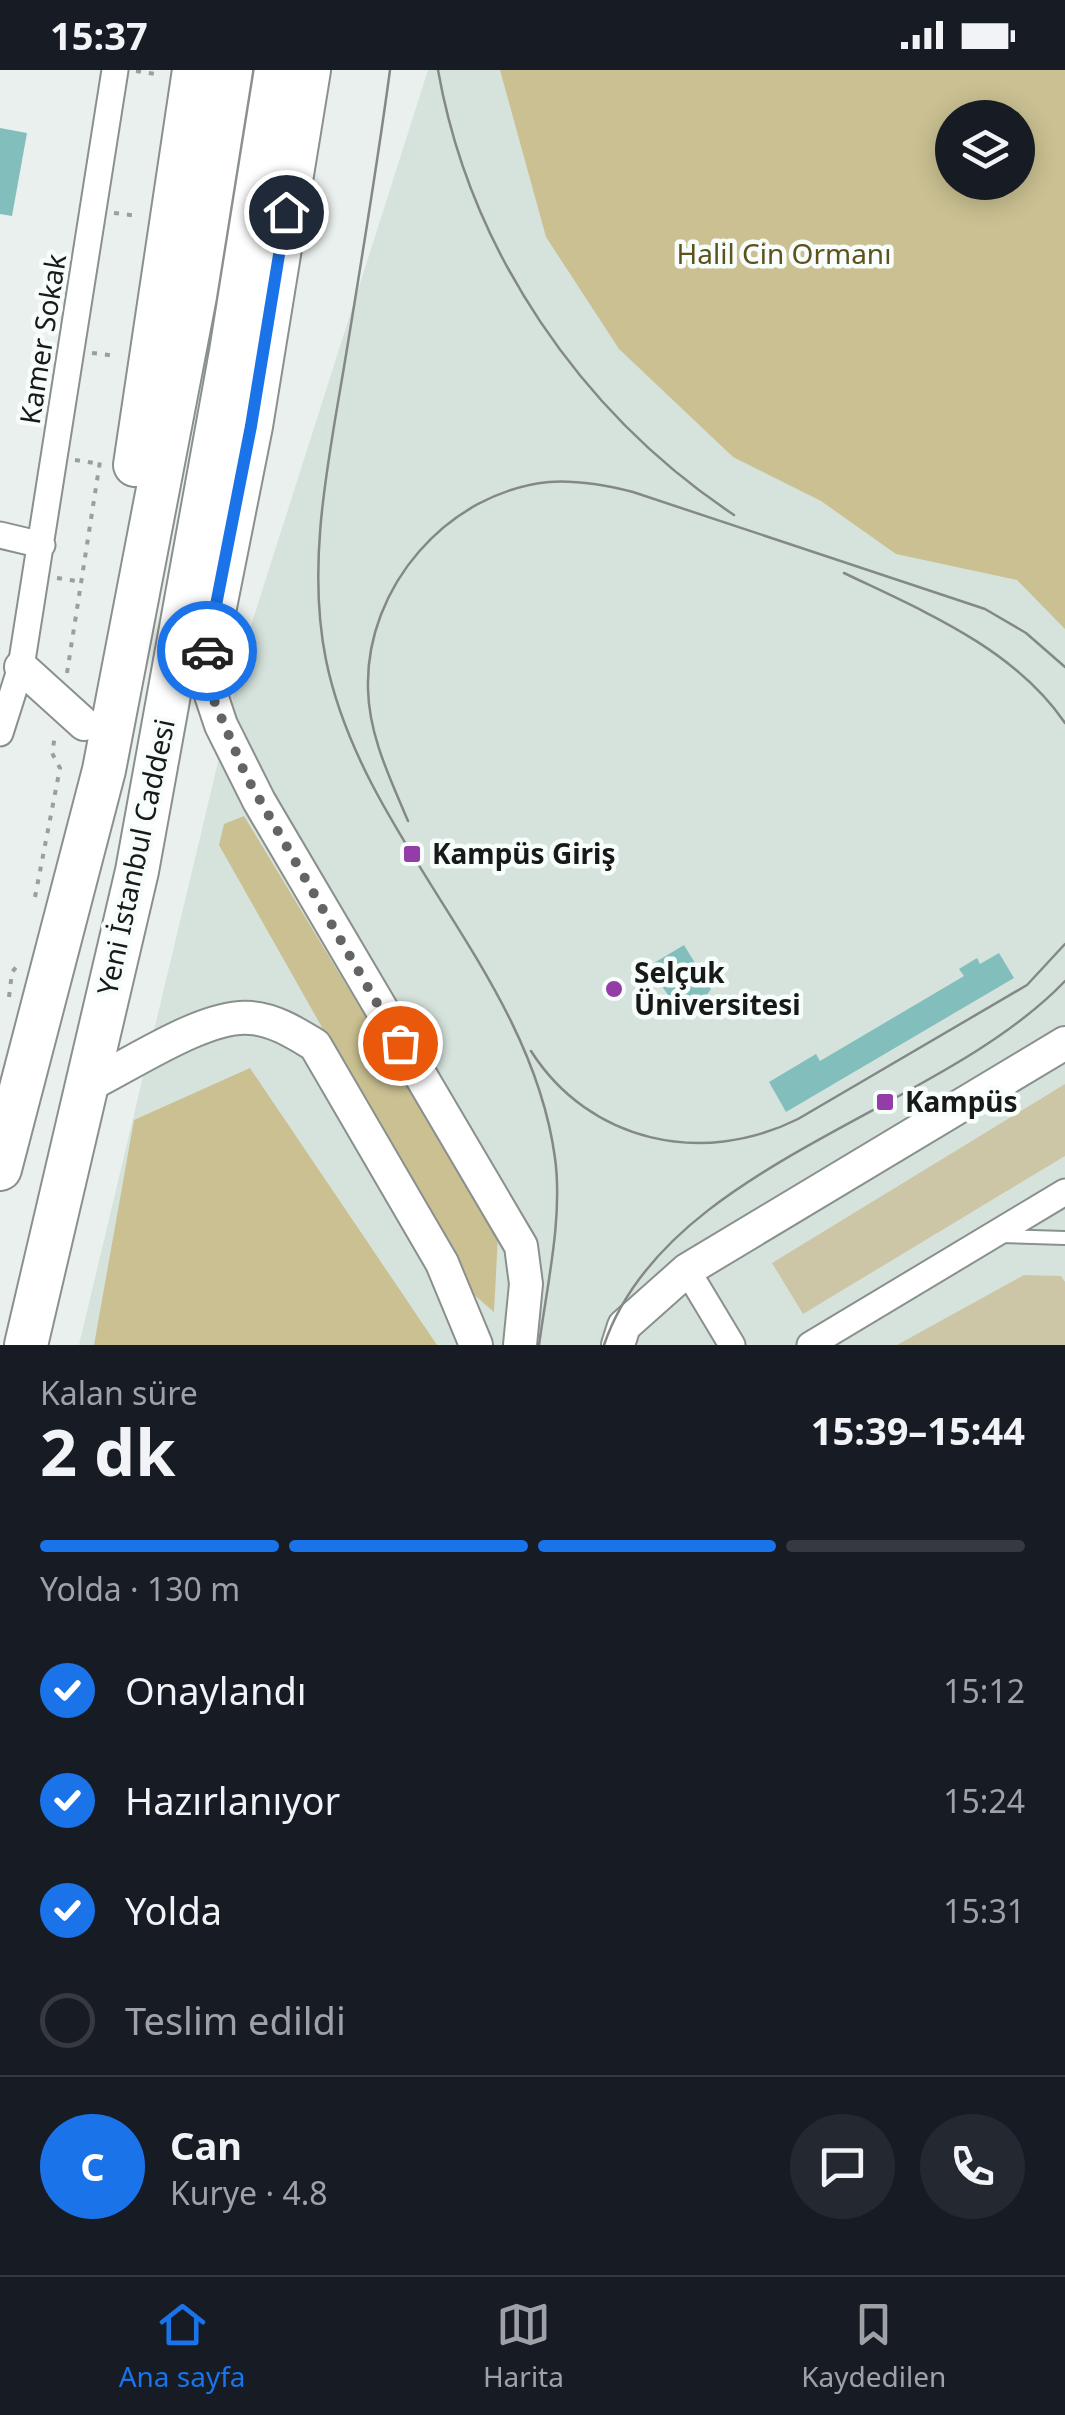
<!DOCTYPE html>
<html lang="tr">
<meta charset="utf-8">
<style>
:root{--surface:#171b24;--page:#242831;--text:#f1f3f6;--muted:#9ea1a6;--line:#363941;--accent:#1a73e8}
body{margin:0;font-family:"Noto Sans",sans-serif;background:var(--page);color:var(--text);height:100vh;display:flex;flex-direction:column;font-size:38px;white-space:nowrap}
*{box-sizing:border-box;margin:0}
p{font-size:32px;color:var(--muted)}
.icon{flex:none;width:55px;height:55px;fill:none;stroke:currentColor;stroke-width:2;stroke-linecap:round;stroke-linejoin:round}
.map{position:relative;height:1275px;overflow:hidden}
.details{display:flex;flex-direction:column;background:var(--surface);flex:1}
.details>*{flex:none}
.fabs{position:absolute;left:935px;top:30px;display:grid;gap:20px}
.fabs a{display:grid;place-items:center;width:100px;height:100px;border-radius:50%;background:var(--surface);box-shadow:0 5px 25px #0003;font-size:50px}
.pin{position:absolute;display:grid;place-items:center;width:85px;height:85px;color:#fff;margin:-42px;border:5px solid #fff;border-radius:50%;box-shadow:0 2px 10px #0007}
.courier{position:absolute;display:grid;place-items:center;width:100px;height:100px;margin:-50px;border:8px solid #1a73e8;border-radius:50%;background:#fff;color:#222;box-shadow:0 2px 12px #0007}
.summary em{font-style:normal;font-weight:700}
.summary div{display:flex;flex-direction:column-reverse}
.summary{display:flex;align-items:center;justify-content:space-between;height:170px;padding:0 40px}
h1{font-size:65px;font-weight:700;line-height:75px}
.bar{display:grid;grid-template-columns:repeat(4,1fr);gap:15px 10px;align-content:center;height:120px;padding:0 40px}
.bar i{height:12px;border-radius:8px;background:var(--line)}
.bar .current{background:var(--accent)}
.bar p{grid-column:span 4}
.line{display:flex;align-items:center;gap:25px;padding:0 40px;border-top:2px solid var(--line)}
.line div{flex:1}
.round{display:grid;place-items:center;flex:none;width:105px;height:105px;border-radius:52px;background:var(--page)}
ol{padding:0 40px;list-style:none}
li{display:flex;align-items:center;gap:30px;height:110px}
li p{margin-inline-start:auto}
li .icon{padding:10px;border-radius:50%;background:var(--accent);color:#fff;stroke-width:4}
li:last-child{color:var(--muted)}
li i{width:55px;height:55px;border:5px solid var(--line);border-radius:50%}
.status{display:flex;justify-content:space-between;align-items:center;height:70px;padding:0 50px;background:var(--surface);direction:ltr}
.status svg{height:28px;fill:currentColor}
.tabs{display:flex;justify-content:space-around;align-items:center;height:140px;border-top:2px solid var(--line);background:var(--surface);font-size:28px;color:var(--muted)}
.tabs a{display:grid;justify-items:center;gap:5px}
.tabs .current{color:var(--accent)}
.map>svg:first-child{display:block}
</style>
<div class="status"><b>15:37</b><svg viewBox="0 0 49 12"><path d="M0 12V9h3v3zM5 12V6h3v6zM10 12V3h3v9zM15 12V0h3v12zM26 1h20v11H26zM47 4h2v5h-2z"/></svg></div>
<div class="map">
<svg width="1065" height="1275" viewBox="0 0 1065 1275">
<rect width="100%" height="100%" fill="#eaf0ed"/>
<!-- built -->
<path fill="#d6e3dc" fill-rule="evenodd" d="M428 0H1065V1275H79L249 562ZM952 48H1018V112H952Z"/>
<!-- green -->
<path fill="#cdc6a6" d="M1065 1014V1086L803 1244 772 1193Z
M1024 1205 1061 1206 1065 1212V1275H897Z"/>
<!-- forest -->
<path fill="#cac092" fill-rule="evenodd" d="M500 0H1065V559L1017 510 896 484 821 431 733 387 619 279 546 167ZM952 48H1018V112H952Z
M244 746 498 1166 494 1242 472 1223 219 775 224 754Z
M250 998 437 1275H94L134 1050Z"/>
<!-- building -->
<path fill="#82bfbc" d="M0 58 27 63 12 146 0 144Z
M684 875 711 919 703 931 695 937 692 932 679 942 649 896Z
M999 883 1014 908 786 1042 769 1012 816 984 820 991 964 906 959 899 977 888 980 894Z"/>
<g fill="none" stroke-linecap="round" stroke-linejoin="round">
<defs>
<path id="service" d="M1000 1166 1065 1168"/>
<path id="minor" d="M0 465 42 475
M0 663 21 597 115 0
M687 1200 732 1275
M810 1275 1065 1122"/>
<path id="tertiary" d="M21 597 84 654
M203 601 221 655 259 731 521 1176 526 1214 520 1275
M87 1016C129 996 206 943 251 948 275 950 295 963 315 975L442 1193 476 1275
M618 1275 624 1256 687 1200 1065 973"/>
<path id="trunk" d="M135 395 194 0
M205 587 251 356 309 0
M0 1099 104 700 195 226 231 0
M26 1275 137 801 231 282 276 0"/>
</defs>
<!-- service casing -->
<use href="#service" stroke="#8a908c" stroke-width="16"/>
<!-- minor casing -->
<use href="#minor" stroke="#8a908c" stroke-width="29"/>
<!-- tertiary casing -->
<use href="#tertiary" stroke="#8a908c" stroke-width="36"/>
<!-- trunk casing -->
<use href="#trunk" stroke="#8a908c" stroke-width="46"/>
<!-- path -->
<path stroke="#9a9f9c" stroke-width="4" stroke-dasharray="5 8" stroke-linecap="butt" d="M136 1 161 5
M114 143 139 146
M92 283 117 286
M75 390 100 394
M57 508 82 512
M67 603 101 385
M35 827 60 698 52 683 55 666
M9 927 12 902 19 894"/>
<!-- service -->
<use href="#service" stroke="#fff" stroke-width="12"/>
<!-- minor -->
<use href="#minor" stroke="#fff" stroke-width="25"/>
<!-- tertiary -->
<use href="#tertiary" stroke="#fff" stroke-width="32"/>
<!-- trunk -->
<use href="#trunk" stroke="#fff" stroke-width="42"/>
<!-- tram -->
<path stroke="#848886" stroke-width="2.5" d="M390 0C377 97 361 194 345 291 329 388 306 492 326 590 363 771 530 902 555 1088 563 1148 547 1215 539 1275
M438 0C470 181 581 343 734 445
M844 503C923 541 1014 578 1065 653
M408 751C390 708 369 666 368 619 365 517 448 422 549 412 578 410 605 415 633 422L985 539 1026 563 1065 597
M531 981C589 1072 702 1097 798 1049L1027 915 1065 874
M604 1275C666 1093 939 1043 1065 911"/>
</g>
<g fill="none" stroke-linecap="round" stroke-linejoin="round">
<!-- done -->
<path stroke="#626563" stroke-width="10" stroke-dasharray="0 18" d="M207 581 202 602 246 706 400 973"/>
<!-- route -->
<path stroke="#1a73e8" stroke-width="12" d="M207 581 251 356 286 142"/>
</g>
<!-- markers -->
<g fill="#943ca8" stroke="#f7fdfa" stroke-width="4">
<rect x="402" y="774" width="20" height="20" rx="5"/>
<circle cx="614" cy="919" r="10"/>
<rect x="875" y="1022" width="20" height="20" rx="5"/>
</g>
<g text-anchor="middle" stroke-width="9" stroke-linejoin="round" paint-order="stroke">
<!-- park labels -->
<g font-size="28" fill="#5d521c" stroke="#f7fdfa">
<text x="784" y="194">Halil Cin Ormanı</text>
</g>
<!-- street labels -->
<g font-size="28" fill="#181a19" stroke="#f7fdfa">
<text transform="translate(43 269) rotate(-81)" y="10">Kamer Sokak</text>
<text transform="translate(136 787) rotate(-78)" y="10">Yeni İstanbul Caddesi</text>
</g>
<!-- poi labels -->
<g font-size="28" font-weight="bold" fill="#181a19" stroke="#f7fdfa" text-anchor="start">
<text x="432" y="794">Kampüs Giriş</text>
<text x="634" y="913">Selçuk<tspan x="634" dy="32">Üniversitesi</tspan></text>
<text x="905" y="1042">Kampüs</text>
</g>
</g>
</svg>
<div class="fabs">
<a><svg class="icon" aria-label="layers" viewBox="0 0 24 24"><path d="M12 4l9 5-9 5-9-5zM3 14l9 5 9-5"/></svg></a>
</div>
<div class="pin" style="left:400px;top:973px;background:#ea580c"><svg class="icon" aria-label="bag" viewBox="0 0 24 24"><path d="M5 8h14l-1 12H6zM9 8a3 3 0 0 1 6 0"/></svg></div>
<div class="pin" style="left:286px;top:142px;background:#1f2937"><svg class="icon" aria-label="home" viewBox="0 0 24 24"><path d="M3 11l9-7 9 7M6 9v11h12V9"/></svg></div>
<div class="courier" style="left:207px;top:581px"><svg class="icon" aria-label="car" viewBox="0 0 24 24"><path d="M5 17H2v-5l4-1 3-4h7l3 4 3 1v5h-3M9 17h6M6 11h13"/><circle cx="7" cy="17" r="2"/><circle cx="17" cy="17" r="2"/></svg></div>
</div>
<section class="details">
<div class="summary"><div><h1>2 dk</h1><p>Kalan süre</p></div><em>15:39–15:44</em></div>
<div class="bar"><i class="current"></i><i class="current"></i><i class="current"></i><i></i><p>Yolda · 130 m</p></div>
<ol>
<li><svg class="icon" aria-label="check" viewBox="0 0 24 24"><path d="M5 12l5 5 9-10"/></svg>Onaylandı<p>15:12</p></li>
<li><svg class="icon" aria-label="check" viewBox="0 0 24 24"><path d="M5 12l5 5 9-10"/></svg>Hazırlanıyor<p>15:24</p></li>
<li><svg class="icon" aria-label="check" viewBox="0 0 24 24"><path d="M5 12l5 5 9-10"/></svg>Yolda<p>15:31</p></li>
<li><i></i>Teslim edildi</li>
</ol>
<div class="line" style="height:180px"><b class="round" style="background:var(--accent);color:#fff">C</b><div><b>Can</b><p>Kurye · 4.8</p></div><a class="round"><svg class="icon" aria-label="chat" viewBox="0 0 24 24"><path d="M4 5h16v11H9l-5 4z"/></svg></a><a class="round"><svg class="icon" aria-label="phone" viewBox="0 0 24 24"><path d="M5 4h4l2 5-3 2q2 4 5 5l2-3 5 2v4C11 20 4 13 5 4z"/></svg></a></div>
</section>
<nav class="tabs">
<a class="current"><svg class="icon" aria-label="home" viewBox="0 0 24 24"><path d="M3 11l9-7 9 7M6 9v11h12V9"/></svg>Ana sayfa</a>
<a><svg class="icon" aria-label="map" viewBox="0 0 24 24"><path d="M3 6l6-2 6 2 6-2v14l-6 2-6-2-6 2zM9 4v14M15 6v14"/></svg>Harita</a>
<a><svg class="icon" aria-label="saved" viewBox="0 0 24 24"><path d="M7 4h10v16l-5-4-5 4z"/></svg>Kaydedilen</a>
</nav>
